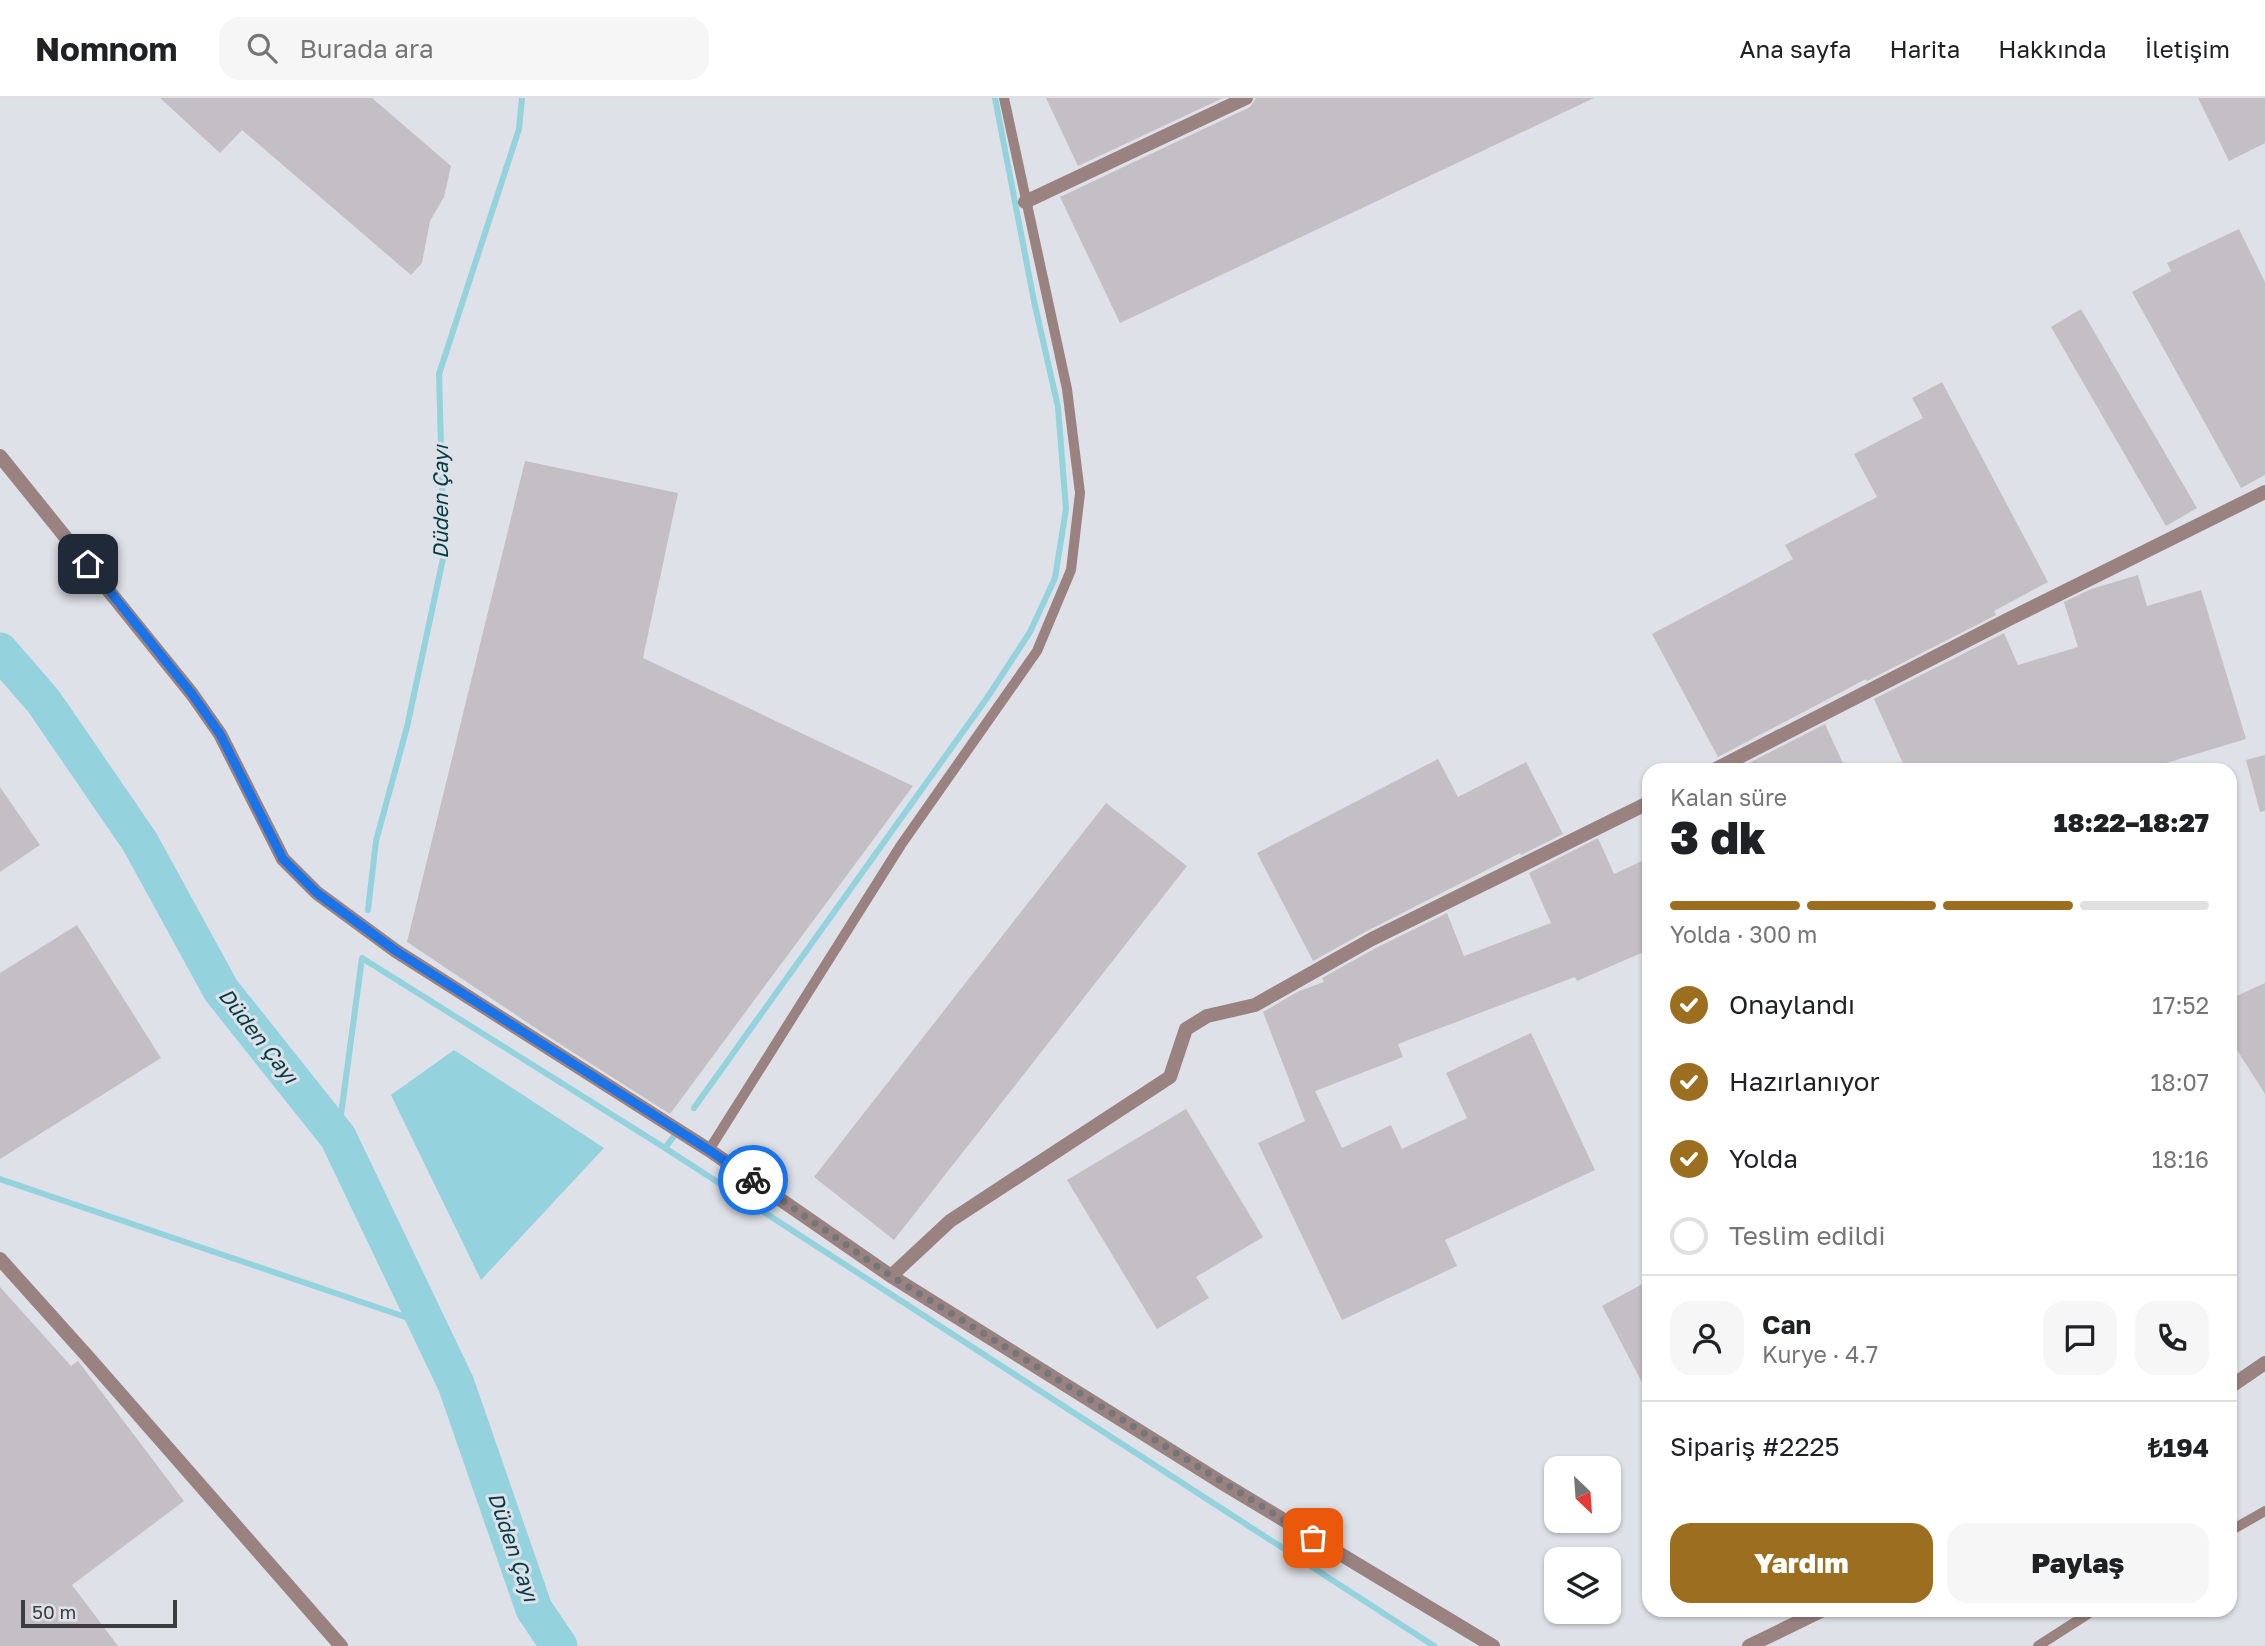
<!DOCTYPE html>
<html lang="tr">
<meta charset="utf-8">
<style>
:root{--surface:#fff;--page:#f6f6f6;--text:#202124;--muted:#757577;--line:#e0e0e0;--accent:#9c6e1f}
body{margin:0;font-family:"Golos Text",sans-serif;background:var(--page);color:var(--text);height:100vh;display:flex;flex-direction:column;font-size:26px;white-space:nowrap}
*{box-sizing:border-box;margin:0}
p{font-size:23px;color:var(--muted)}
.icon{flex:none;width:38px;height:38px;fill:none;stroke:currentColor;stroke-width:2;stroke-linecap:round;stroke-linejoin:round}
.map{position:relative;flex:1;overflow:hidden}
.side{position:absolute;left:1642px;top:665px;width:595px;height:854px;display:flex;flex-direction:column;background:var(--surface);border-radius:21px;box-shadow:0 2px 5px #0004}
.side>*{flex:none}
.needle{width:46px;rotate:155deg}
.fabs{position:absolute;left:1544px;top:1358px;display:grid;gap:14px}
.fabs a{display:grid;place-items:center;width:77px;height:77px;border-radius:14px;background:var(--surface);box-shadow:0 2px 5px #0004;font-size:35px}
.scale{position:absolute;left:21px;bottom:18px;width:156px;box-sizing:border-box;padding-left:7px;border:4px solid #3b3d3f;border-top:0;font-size:19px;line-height:24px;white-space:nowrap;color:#3b3d3f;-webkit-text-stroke:5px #dee1e7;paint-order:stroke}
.pin{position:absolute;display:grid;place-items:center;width:60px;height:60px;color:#fff;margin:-30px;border-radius:14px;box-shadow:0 4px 10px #0006}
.courier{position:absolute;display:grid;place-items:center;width:70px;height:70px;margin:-35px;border:5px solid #1a73e8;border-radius:50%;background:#fff;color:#222;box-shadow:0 2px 9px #0007}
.headline em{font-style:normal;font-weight:800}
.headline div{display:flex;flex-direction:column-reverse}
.headline{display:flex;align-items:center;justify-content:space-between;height:119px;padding:0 28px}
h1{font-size:46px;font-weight:800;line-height:52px}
.bar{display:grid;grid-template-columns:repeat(4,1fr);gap:10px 7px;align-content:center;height:84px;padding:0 28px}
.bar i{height:9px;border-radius:5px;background:var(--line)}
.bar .current{background:var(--accent)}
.bar p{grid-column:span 4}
.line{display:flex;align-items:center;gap:18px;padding:0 28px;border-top:2px solid var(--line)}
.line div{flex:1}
.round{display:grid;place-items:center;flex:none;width:74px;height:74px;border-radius:21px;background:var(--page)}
ol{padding:0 28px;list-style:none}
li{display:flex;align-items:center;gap:21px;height:77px}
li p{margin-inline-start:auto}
li .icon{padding:7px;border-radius:50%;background:var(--accent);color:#fff;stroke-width:4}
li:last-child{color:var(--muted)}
li i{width:38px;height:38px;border:4px solid var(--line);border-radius:50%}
.primary-button{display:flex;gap:14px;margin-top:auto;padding:14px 28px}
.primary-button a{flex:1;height:80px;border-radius:21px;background:var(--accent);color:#fff;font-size:28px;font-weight:800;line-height:80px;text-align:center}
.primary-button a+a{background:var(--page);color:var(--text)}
header{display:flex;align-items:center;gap:42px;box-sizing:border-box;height:98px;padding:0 35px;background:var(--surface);border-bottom:2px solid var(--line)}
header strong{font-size:33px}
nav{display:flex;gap:38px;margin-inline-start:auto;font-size:24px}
.search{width:490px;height:63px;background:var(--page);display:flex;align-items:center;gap:18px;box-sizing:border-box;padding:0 24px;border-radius:21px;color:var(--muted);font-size:26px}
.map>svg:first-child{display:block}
</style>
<header>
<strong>Nomnom</strong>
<div class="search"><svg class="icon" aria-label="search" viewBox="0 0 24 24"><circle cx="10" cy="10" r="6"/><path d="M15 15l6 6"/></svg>Burada ara</div>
<nav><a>Ana sayfa</a><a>Harita</a><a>Hakkında</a><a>İletişim</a></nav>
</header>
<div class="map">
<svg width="2265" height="1548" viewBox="0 0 2265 1548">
<rect width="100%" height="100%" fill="#dee1e7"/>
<!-- water -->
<path fill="#94d2de" d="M454 952 604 1050 481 1182 391 997Z"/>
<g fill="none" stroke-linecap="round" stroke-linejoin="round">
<!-- stream -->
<path stroke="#94d2de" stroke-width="6" d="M368 812 376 743 407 629 444 456 439 276 519 31 522 0
M694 1010 987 600 1030 534 1055 480 1066 411 1058 309 1034 203 995 0
M338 1039 362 860 665 1050 1434 1548
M665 1050 674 1038
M0 1081 429 1227"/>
<!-- river -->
<path stroke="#94d2de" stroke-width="37" d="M0 553 44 604 140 744 221 892 338 1039 456 1286 534 1511 559 1548"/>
</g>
<!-- building -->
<path fill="#c4bfc5" d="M160 0H372L451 68 444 99 430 123 422 165 411 177 242 32 220 55Z
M1046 0H1223L1078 68Z
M1256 0H1594L1120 225 1060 99 1250 9Z
M2198 0H2265V45L2229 63Z
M2239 131 2265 184V377L2241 390 2132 194 2171 173 2167 165Z
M2081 211 2197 410 2166 428 2051 229Z
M1942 284 2048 484 1994 513 1996 517 1867 583 1866 581 1718 659 1652 536 1793 461 1785 447 1877 399 1854 356 1923 320 1912 300Z
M525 363 678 395 643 560 913 688 670 1016 549 939 407 844Z
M2138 477 2147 508 2201 492 2246 641 2143 672H1906L1874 601 2004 535 2018 567 2078 549 2064 504 2091 491Z
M1825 626 1846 672H1735Z
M2265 657V713L2260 714 2246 662Z
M1438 661 1458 699 1526 664 1563 736 1521 757 1520 755 1367 833 1313 863 1257 755Z
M0 689 40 747 0 774Z
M1106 705 1187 768 894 1142 814 1079Z
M1598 740 1614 776 1648 760V852L1577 883 1575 879 1398 946 1403 959 1315 993 1342 1050 1391 1027 1402 1051 1467 1020 1446 975 1531 935 1595 1072 1445 1142 1457 1168 1342 1222 1258 1045 1305 1023 1263 914 1299 893 1324 884 1322 880 1376 850 1447 815 1464 858 1551 825 1529 775Z
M77 827 161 960 0 1061V875Z
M2265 885V996L2230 941V901Z
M1186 1011 1263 1139 1196 1179 1209 1200 1157 1231 1067 1082Z
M1648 1183V1296L1602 1208Z
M0 1189 71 1268 78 1263 184 1403 72 1487 118 1548H0Z"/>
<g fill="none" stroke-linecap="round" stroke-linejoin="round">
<!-- lane -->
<path stroke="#998280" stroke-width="10" d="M709 1052 901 747 1037 553 1071 472 1080 395 1067 291 1004 0
M2230 1433 2265 1413
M2038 1548 2094 1512"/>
<!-- street -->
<path stroke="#998280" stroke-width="14" d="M1025 104 1246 0
M0 358 192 596 220 636 283 761 317 795 396 853 709 1052 891 1178 1224 1386 1493 1548
M1714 672 2011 520 2265 394
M0 1161 88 1259 341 1548
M891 1178 950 1123 1170 979 1186 931 1207 918 1255 907 1372 841 1648 705
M2230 1289 2265 1265
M1749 1548 1823 1512"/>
</g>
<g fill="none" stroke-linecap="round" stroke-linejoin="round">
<!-- done -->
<path stroke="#74767a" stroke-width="7" stroke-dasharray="0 12.6" d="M753 1082 891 1178 1313 1440"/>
<!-- route -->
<path stroke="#1a73e8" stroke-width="9" d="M88 466 192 596 220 636 283 761 317 795 396 853 709 1052 753 1082"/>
</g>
<g text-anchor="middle" stroke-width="6" stroke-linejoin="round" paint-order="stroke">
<!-- water labels -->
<g font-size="21" font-style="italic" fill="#003b44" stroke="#dee1e7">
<text transform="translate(441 404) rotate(-90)" y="7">Düden Çayı</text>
<text transform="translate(258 938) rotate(52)" y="7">Düden Çayı</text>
<text transform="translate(513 1449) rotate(71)" y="7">Düden Çayı</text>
</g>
</g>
</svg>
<div class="fabs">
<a><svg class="needle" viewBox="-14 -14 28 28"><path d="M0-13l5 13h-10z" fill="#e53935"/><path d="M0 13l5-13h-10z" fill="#757577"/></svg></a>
<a><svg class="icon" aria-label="layers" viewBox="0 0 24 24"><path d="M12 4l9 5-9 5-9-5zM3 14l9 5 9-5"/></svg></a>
</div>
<div class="scale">50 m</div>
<div class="pin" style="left:1313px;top:1440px;background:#ea580c"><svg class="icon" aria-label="bag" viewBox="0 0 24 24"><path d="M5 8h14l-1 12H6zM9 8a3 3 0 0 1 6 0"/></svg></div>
<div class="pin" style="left:88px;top:466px;background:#1f2937"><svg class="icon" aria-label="home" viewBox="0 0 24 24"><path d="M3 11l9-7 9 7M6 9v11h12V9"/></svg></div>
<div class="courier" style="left:753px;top:1082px"><svg class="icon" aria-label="bike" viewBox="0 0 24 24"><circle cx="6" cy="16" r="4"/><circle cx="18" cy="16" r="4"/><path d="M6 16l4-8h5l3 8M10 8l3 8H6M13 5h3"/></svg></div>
<section class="side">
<div class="headline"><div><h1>3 dk</h1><p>Kalan süre</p></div><em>18:22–18:27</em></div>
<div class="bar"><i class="current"></i><i class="current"></i><i class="current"></i><i></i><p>Yolda · 300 m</p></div>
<ol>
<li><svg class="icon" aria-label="check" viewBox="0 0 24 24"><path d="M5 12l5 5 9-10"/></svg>Onaylandı<p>17:52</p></li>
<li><svg class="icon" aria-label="check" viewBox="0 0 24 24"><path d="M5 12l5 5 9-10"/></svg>Hazırlanıyor<p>18:07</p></li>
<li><svg class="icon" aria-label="check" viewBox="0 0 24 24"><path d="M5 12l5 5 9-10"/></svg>Yolda<p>18:16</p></li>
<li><i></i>Teslim edildi</li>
</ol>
<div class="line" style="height:126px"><a class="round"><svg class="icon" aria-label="person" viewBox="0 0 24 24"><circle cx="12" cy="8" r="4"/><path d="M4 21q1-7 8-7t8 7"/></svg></a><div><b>Can</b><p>Kurye · 4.7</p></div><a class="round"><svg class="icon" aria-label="chat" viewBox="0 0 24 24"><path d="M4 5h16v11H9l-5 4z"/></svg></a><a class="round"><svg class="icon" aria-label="phone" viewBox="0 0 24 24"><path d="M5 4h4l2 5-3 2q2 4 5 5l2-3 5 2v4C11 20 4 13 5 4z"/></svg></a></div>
<div class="line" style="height:91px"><div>Sipariş #2225</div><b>₺194</b></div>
<div class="primary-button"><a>Yardım</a><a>Paylaş</a></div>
</section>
</div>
